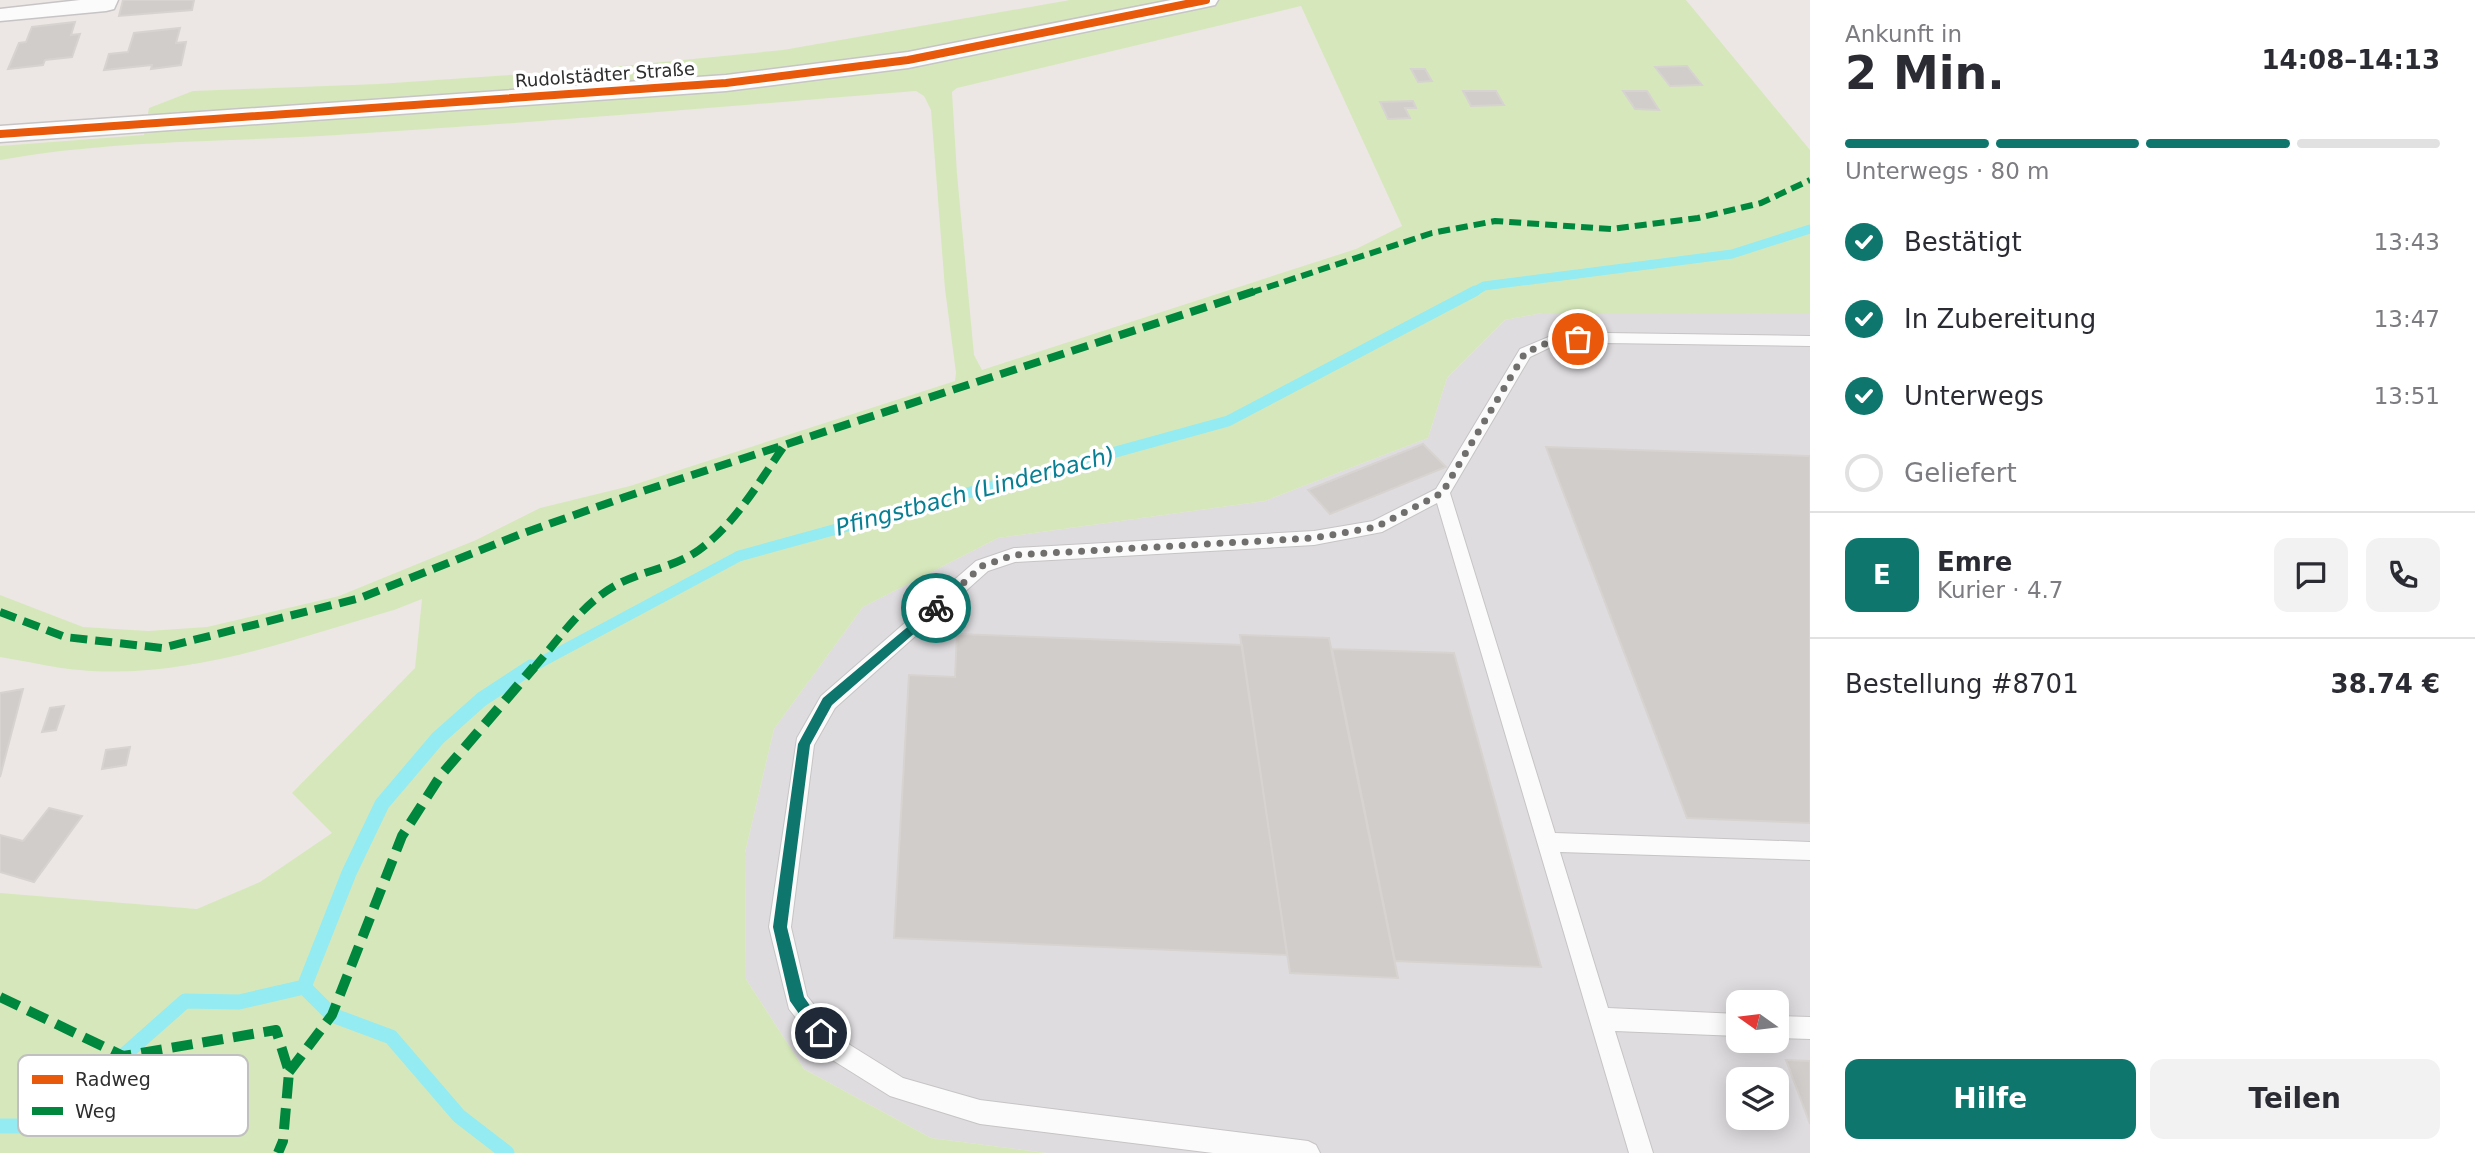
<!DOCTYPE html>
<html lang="de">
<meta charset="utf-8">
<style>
:root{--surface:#fff;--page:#f2f2f3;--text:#2b2b33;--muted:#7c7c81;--line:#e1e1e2;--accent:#0f766e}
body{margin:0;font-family:"DejaVu Sans",sans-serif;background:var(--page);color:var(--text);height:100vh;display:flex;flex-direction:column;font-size:26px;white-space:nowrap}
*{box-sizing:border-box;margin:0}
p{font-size:23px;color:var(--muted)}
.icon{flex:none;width:38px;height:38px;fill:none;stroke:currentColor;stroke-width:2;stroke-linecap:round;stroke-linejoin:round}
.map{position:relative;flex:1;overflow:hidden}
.side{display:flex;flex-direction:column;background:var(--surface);width:665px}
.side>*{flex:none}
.needle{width:46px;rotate:284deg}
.buttons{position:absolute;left:1726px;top:990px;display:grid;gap:14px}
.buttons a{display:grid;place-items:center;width:63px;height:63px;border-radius:14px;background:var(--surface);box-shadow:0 4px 18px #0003;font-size:35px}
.pin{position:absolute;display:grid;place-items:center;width:60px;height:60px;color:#fff;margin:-30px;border:4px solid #fff;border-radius:50%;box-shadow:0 2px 7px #0007}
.courier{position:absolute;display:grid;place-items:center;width:70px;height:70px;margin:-35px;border:5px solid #0f766e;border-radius:50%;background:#fff;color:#222;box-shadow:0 2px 9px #0007}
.summary em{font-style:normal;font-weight:800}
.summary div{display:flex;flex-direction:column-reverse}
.summary{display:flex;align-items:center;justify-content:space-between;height:119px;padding:0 35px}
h1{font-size:46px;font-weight:800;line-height:52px}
.bar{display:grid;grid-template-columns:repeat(4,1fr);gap:10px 7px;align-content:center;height:84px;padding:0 35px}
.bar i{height:9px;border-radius:5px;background:var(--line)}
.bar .on{background:var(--accent)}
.bar p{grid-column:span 4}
.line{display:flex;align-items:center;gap:18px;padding:0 35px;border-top:2px solid var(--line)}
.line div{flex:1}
.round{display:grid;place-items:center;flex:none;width:74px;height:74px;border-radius:14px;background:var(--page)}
ol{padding:0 35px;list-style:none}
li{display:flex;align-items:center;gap:21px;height:77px}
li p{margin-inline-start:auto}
li .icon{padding:7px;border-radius:50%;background:var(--accent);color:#fff;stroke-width:4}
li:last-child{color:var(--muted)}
li i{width:38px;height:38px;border:4px solid var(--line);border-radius:50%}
.button{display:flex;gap:14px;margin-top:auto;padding:14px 35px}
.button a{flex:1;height:80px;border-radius:14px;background:var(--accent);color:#fff;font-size:28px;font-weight:800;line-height:80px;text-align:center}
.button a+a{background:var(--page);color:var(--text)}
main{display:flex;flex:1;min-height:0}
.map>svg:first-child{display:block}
</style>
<main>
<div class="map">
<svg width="1810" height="1153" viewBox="0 0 1810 1153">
<rect width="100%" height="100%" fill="#ece7e4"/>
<!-- industrial -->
<path fill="#dfdcdf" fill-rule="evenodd" d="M1777 312 1810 314V1153H1046L931 1138 804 1069 746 979 745 853 774 729 863 607 998 538 1265 501 1428 438 1447 378 1505 320 1542 313ZM1738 1003H1776V1041H1738ZM1738 1080H1776V1118H1738Z"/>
<!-- green -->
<path fill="#d6e8bb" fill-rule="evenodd" d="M1070 0H1686L1810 150V314L1542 313 1505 320 1447 378 1428 438 1265 501 998 538 863 607 774 729 745 853 746 979 804 1069 931 1138 1046 1153H0V893L197 909 260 882 332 833 292 793 415 668 422 599 394 610C294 639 186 680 79 670 53 668 26 661 0 657V595L83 627 148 631 207 627 339 596 476 540 540 508 630 486 955 381 956 373 945 289 931 110 924 96 916 91C723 107 530 123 337 135 225 142 110 140 0 160V146L144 135 149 108 193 91 378 84 581 70 783 50ZM1301 6 1402 226 1356 249 982 370 974 355 957 174 952 92 957 88Z"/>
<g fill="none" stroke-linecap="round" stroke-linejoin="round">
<!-- stream-far2 -->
<path stroke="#94ebf1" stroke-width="9" d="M1472 293 1484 286 1732 254 1810 229"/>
<!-- stream-far1 -->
<path stroke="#94ebf1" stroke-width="11" d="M528 669 739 556 1228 421 1475 291"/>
<!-- stream -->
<path stroke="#94ebf1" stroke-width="15" d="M304 987 349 873 382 804 438 738 482 699 531 667
M304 987 332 1015 391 1037 459 1116 507 1153
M0 1126H56L101 1095 123 1056 185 1001 239 1002 304 987"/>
</g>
<!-- building -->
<path fill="#d1cdcb" stroke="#d7d3d0" stroke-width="2" d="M123 0H194L192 10 119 16Z
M75 22 71 35 80 34 72 57 45 60 43 65 8 69 19 43 26 42 32 27Z
M180 28 176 43 186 42 181 65 151 69 152 65 104 70 109 54 128 52 134 33Z
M1687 66 1702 85 1670 86 1655 67Z
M1411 69H1425L1432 81 1418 82Z
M1463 91H1496L1504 105 1471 106Z
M1623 91H1647L1659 110 1635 109Z
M1413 101 1416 108H1405L1410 118 1388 119 1380 102Z
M1423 444 1446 467 1330 514 1308 490Z
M1546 447 1810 456V823L1687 818Z
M957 634 1242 645 1287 955 894 938 909 675 955 677Z
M1240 635 1329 638 1398 978 1290 973Z
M1332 649 1454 653 1541 967 1395 961Z
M23 689 0 777V693Z
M64 706 56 730 42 732 50 708Z
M130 747 126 765 102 769 106 750Z
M49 808 82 816 34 882 0 872V835L23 841Z
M1786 1060 1810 1061V1124Z"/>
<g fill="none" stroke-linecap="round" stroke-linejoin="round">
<defs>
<path id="service" d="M1606 333 1810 336V346L1606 343 1553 346 1530 357 1450 493 1555 833 1810 842V860L1560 852 1608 1008 1738 1014V1036L1615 1031 1653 1153H1629L1437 503 1382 532 1314 545 1015 562 988 571 835 708 814 745 791 927 807 996 842 1040 903 1078 980 1100 1308 1141 1316 1145 1320 1153H1213L980 1124 890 1096 826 1056 789 1009 769 927 797 738 821 696 976 561 1014 548 1314 531 1373 521 1436 489 1520 349 1551 336Z
M1776 1016 1810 1017V1039L1776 1038Z"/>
<path id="minor" d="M80 0H118L114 9 106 11 0 21V9Z"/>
<path id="tertiary" d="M1171 0H1218L1215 5 1206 7 908 68 726 91 0 142V126L726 75 908 52Z"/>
</defs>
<!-- service casing -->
<use href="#service" stroke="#c6c4c5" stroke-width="2"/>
<!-- minor casing -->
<use href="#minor" stroke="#c6c4c5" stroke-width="3"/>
<!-- tertiary casing -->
<use href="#tertiary" stroke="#c6c4c5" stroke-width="3"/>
<!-- service -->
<use href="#service" fill="#fcfbfb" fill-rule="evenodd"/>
<!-- minor -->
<use href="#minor" fill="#fcfbfb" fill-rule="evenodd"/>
<!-- tertiary -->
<use href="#tertiary" fill="#fcfbfb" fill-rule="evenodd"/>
<!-- quiet-far2 -->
<path stroke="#00873e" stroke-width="6" stroke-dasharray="12 6" stroke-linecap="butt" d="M1250 293 1432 233 1495 221 1611 229 1698 218 1761 203 1810 180"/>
<!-- quiet-far1 -->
<path stroke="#00873e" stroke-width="8" stroke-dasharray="17 8" stroke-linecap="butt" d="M0 612 65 637 162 648 360 598 521 534 625 497 1255 291
M533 669C559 639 584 601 620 583 646 570 675 567 699 550 736 523 759 482 784 446"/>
<!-- quiet -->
<path stroke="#00873e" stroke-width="10" stroke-dasharray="21 10" stroke-linecap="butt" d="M0 997 123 1056 276 1030 289 1072 283 1141 278 1153
M289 1072 332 1015 402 836 441 775 534 667"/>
<defs>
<path id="cycleway" d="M0 134 726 83 908 60 1206 0"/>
</defs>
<!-- cycleway casing -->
<use href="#cycleway" stroke="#fff" stroke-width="11"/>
<!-- cycleway -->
<use href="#cycleway" stroke="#e8590c" stroke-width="8"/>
</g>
<!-- route -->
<path fill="#0f766e" d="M936 603 940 605V611L832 705 810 745 787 927 804 997 829 1033 821 1040 816 1038 790 1001 773 927 798 744 823 698Z"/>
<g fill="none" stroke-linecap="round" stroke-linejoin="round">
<!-- done -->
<path stroke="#706f6e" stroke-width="7" stroke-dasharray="0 12.6" d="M936 608 982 566 1014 555 1314 538 1376 527 1442 493 1525 353 1551 341 1578 339"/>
</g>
<g text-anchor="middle" stroke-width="7" stroke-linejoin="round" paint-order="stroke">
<!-- far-street labels -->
<g font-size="18" fill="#2e2e2e" stroke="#fff">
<text transform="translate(605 75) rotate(-4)" y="6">Rudolstädter Straße</text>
</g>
<!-- water labels -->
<g font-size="23" font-style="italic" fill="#077f93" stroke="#fff">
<text transform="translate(975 491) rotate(-15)" y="8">Pfingstbach (Linderbach)</text>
</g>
</g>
<!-- legend -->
<rect x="18" y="1055" width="230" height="81" rx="10" fill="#fff" stroke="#c0c0c0" stroke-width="2"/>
<rect x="32" y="1075" width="31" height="9" fill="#e8590c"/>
<rect x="32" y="1107" width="31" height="8" fill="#00873e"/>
<g font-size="19" fill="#2e2e2e">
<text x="75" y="1086">Radweg</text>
<text x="75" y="1118">Weg</text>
</g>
</svg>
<div class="buttons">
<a><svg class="needle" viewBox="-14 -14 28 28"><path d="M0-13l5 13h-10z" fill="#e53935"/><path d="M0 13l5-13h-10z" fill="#7c7c81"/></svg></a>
<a><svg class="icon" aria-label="layers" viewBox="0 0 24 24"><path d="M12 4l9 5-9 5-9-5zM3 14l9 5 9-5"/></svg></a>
</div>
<div class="pin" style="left:1578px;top:339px;background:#ea580c"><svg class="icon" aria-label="bag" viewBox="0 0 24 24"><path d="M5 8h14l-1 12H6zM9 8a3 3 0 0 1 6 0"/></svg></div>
<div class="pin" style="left:821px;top:1033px;background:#1f2937"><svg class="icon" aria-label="home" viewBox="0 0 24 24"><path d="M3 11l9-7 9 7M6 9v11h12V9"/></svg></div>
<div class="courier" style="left:936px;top:608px"><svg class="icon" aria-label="bike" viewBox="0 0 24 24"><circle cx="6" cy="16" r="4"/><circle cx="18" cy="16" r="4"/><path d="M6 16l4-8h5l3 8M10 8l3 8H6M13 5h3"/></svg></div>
</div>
<section class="side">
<div class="summary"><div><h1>2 Min.</h1><p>Ankunft in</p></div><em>14:08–14:13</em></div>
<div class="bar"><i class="on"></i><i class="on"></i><i class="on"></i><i></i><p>Unterwegs · 80 m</p></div>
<ol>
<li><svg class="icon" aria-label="check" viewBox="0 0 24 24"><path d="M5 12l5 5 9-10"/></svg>Bestätigt<p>13:43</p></li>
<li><svg class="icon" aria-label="check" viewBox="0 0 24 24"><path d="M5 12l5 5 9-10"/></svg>In Zubereitung<p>13:47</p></li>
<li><svg class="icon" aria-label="check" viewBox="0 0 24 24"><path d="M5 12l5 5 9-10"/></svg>Unterwegs<p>13:51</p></li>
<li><i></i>Geliefert</li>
</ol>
<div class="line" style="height:126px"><b class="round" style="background:var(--accent);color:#fff">E</b><div><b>Emre</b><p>Kurier · 4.7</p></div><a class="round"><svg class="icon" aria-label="chat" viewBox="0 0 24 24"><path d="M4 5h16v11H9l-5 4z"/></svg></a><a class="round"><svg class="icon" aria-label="phone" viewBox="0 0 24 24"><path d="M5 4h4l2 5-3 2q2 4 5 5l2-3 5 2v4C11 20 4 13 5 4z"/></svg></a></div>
<div class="line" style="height:91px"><div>Bestellung #8701</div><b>38.74 €</b></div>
<div class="button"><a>Hilfe</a><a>Teilen</a></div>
</section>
</main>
